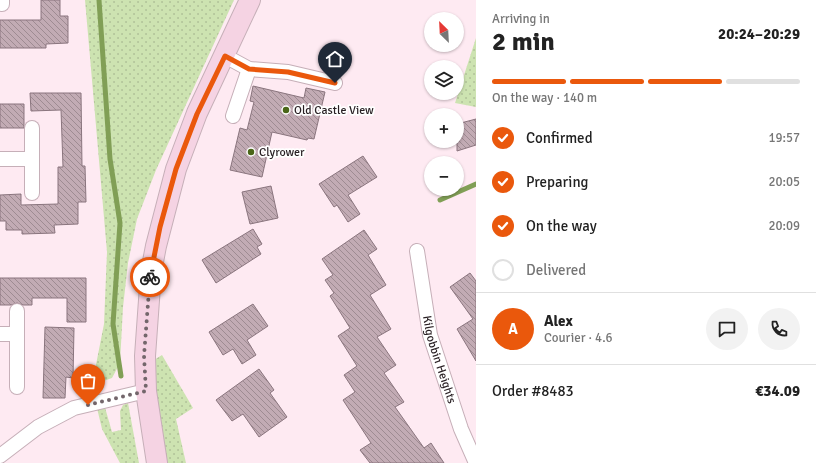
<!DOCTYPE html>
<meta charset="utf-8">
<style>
:root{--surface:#fff;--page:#f2f2f2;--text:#222;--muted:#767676;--line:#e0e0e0;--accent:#ea580c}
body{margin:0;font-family:Signika,sans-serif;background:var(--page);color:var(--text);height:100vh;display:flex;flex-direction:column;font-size:15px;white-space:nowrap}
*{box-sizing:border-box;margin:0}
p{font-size:13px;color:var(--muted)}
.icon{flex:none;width:22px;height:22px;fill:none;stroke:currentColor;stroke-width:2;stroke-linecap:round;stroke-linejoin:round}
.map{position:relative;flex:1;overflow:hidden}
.panel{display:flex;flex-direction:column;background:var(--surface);width:340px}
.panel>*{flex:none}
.needle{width:26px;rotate:336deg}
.fabs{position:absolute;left:424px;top:12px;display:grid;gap:8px}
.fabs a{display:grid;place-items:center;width:40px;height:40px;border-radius:50%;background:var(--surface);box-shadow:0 1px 3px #0004;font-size:20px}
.pin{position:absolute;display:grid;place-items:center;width:34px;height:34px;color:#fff;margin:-41px -17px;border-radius:50% 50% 50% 0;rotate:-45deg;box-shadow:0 0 4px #0007}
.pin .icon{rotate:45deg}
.courier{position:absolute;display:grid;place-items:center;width:40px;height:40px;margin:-20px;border:3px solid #ea580c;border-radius:50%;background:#fff;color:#222;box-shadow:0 1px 5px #0007}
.head em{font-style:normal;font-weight:800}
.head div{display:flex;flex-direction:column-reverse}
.head{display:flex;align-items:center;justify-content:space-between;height:68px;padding:0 16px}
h1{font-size:26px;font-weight:800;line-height:30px}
.bar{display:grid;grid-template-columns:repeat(4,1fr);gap:6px 4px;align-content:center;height:48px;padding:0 16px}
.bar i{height:5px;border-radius:3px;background:var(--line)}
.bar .current{background:var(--accent)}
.bar p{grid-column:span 4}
.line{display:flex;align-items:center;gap:10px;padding:0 16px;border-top:1px solid var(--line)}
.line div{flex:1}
.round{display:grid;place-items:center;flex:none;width:42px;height:42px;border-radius:21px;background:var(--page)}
ol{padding:0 16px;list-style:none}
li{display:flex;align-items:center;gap:12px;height:44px}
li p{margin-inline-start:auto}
li .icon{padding:4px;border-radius:50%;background:var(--accent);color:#fff;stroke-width:4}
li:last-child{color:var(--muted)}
li i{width:22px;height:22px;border:2px solid var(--line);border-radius:50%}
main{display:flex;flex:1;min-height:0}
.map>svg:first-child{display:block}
</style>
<main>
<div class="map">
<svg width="476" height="463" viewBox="0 0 476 463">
<defs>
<pattern id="grass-dots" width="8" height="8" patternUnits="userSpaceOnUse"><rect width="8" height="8" fill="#cde3b1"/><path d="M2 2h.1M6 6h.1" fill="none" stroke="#b0c298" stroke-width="1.8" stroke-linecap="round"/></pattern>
<pattern id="building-back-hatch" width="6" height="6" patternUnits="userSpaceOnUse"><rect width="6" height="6" fill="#c2abb4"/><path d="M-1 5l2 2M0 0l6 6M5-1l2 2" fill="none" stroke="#9e8b92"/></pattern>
</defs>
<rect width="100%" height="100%" fill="#feeaf2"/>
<!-- grass -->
<path fill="url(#grass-dots)" d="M85 0H234L156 170 137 219 128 263 123 307 120 363 112 378 92 385 104 324 107 252Z
M476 38V107L455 103Z
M162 355 193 408 176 419 186 463H166L154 396V360Z
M128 403 139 463H120L102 429 96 404H104L112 432 121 430 120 411 123 405Z"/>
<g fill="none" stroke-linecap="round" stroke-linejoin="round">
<!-- stream -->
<path stroke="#819f56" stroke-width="5" d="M99 0 110 159 120 223 113 324 121 376
M440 200 476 184"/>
</g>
<!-- building -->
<path fill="url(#building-back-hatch)" stroke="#8a757e" d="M41 0H60V16H68V43L46 44V48H0V20H41Z
M253 86 304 98 306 88 325 92 314 139 308 138 307 140 272 132 262 177 230 170 240 128 247 130 254 102 250 101Z
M30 93H81L82 166H85L86 202H78V224L54 225 55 233 22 234V230H6V221H0V195L21 194V205L58 204V167H63L61 110 31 111Z
M0 104H24V128H0Z
M476 119V145L457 151V124Z
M363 156 377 177 348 195 360 214 348 222 337 205 334 207 319 184Z
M271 186 278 218 250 224 242 192Z
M253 229 262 244 257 247 261 254 216 283 202 260Z
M364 230 377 249 368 255 386 285 370 295 391 329 377 337 396 365 384 373 404 402 395 407 424 448 431 443 444 463H370L360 450 371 443 343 400 355 392 344 375 357 366 338 336 350 328 330 296 334 293 325 280 333 275 322 259Z
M470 273 476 281V361L457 329 473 319 450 287Z
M0 278H86V322H67V298H32V305H23L17 303 11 305H0Z
M253 304 268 326 247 340 256 355 242 364 233 349 223 355 209 332Z
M45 327 74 328 73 378 66 377 65 398H43Z
M259 369 274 390 270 393 287 417 259 437 243 414 232 421 216 400Z"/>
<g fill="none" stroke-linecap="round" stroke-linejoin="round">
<defs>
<g id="street">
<path d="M2 0V4"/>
<path d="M225 56 249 69 288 72 335 83"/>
<path d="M233 116 249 69"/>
<path d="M32 128V193"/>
<path d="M0 159H32"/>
<path id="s1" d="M417 251 430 335 461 429 476 463"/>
<path d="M17 311V387"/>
<path d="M0 334H17"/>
<path d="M0 456 38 427 74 408 146 391"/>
</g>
<path id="secondary" d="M157 463 146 391 145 356 151 272 156 246 176 169 197 113 250 0"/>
</defs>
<!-- street casing -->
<use href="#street" stroke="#c6afb8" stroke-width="16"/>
<!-- secondary casing -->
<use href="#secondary" stroke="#c6afb8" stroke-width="22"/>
<!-- street -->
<use href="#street" stroke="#fff" stroke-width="14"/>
<!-- secondary -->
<use href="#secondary" stroke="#f5d3e3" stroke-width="20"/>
</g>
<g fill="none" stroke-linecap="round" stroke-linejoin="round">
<!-- done -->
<path stroke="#73666b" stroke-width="4" stroke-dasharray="0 7.2" d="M88 405 146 391 144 356 150 277"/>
<!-- route -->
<path stroke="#ea580c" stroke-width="5" d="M150 277 160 227 176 169 197 114 225 56 249 69 288 72 335 83"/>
</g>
<!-- markers -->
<g fill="#4a6618" stroke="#fff" stroke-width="1.5">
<circle cx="286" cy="110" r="4"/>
<circle cx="251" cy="152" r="4"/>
</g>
<g text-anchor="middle" stroke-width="3.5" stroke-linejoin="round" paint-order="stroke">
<!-- poi labels -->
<g font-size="12" fill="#281f23" stroke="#fff" text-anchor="start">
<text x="294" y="114">Old Castle View</text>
<text x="259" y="156">Clyrower</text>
</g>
<!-- street labels -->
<g font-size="12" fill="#281f23" stroke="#fff">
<text dy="4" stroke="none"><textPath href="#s1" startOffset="111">Kilgobbin Heights</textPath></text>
</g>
</g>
</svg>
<div class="fabs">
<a><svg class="needle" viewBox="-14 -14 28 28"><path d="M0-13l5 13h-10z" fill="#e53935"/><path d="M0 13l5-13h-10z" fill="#767676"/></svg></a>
<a><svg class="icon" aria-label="layers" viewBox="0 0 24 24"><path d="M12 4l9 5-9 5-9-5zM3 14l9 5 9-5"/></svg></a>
<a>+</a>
<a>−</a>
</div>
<div class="pin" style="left:88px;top:405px;background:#ea580c"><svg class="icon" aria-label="bag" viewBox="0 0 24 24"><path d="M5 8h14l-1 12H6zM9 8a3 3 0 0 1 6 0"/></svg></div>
<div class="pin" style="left:335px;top:83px;background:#1f2937"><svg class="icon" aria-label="home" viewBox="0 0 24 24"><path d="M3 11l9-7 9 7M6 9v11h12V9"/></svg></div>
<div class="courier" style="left:150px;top:277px"><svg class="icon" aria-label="bike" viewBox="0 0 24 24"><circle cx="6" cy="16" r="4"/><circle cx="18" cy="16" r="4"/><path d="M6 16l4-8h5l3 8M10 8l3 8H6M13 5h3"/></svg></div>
</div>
<section class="panel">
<div class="head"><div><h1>2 min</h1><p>Arriving in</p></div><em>20:24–20:29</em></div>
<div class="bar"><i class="current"></i><i class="current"></i><i class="current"></i><i></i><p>On the way · 140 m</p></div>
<ol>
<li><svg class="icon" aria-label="check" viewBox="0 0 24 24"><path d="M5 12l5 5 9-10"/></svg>Confirmed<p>19:57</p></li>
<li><svg class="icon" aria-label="check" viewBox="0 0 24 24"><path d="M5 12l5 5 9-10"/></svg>Preparing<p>20:05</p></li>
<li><svg class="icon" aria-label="check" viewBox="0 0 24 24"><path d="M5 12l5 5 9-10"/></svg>On the way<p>20:09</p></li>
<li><i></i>Delivered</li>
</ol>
<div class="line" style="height:72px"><b class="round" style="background:var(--accent);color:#fff">A</b><div><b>Alex</b><p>Courier · 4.6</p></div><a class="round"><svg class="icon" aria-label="chat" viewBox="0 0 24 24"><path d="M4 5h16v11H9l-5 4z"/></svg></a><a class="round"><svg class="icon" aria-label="phone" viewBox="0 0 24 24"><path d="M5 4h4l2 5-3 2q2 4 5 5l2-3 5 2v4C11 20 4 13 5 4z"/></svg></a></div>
<div class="line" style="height:52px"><div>Order #8483</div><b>€34.09</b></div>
</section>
</main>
